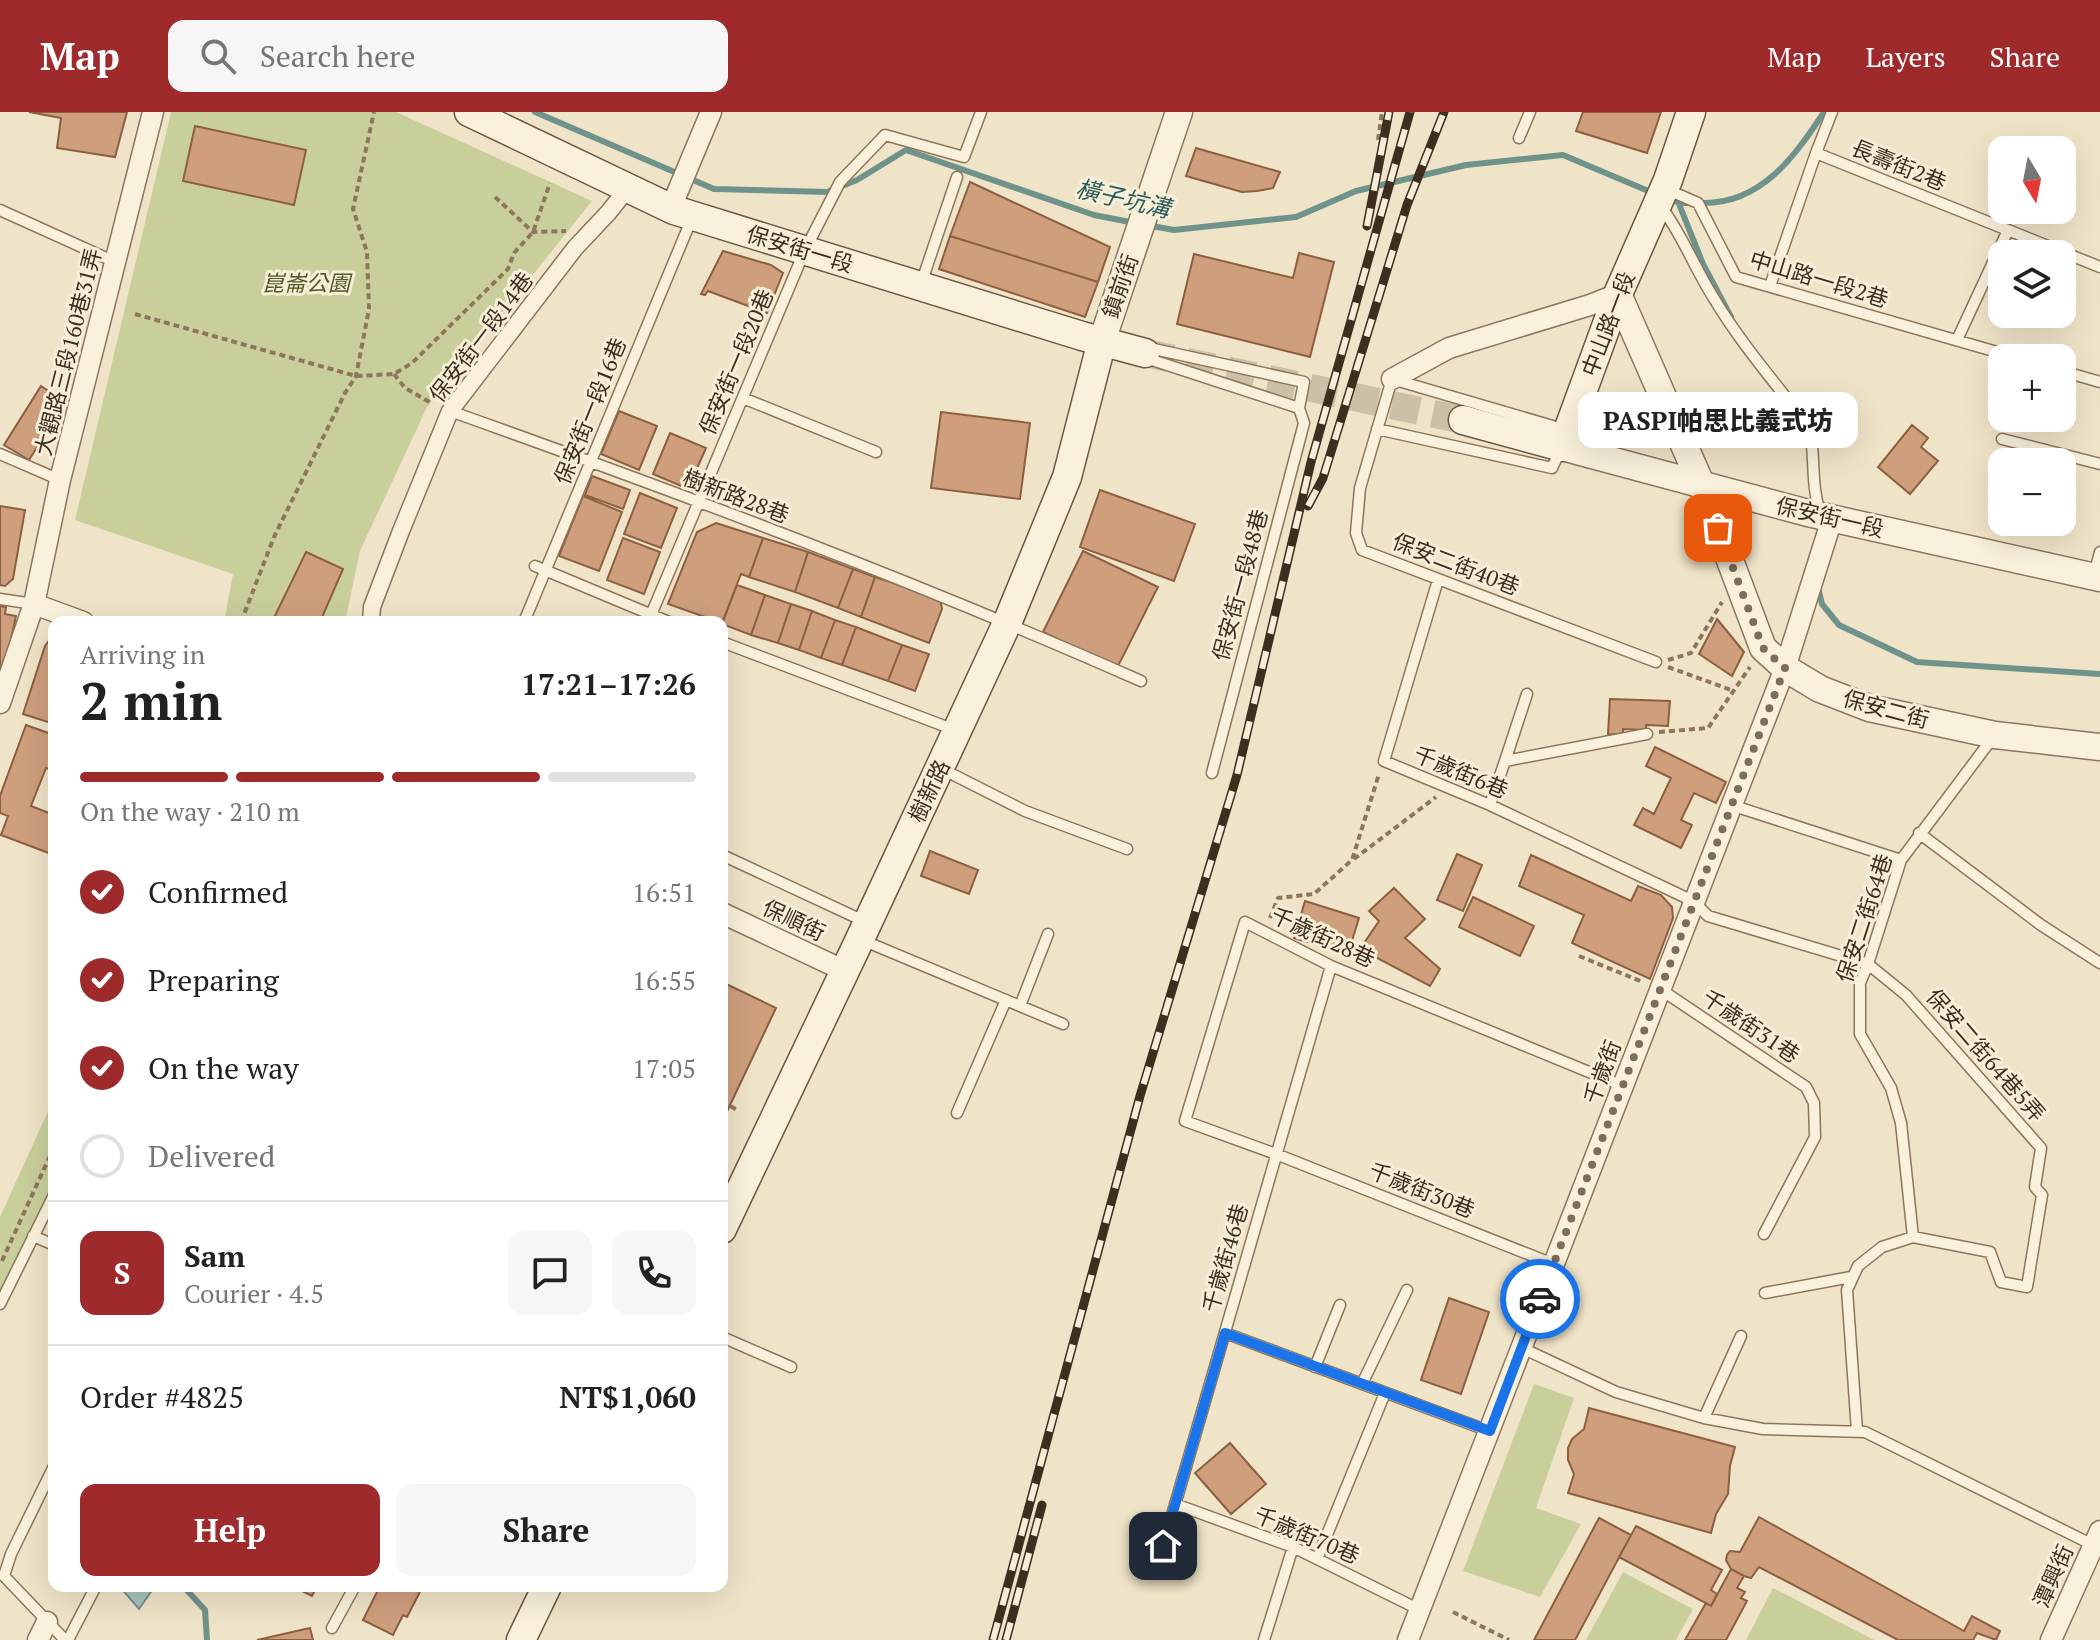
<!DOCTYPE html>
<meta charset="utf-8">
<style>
:root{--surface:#fff;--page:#f6f6f6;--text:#222;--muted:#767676;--line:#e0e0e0;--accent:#9e2a2b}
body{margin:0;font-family:"PT Serif","Noto Sans TC",serif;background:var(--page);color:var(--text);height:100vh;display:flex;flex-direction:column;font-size:30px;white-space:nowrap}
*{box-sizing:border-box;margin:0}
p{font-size:26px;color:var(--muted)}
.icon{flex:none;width:44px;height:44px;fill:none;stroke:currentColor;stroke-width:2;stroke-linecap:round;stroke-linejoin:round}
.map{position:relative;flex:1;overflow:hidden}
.sheet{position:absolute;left:48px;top:504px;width:680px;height:976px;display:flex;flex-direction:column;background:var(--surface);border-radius:16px;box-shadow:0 8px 32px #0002}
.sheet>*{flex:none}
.needle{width:52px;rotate:170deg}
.tools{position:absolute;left:1988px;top:24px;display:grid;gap:16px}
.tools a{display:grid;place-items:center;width:88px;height:88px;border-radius:16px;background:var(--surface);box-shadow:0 8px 32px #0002;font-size:40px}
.pin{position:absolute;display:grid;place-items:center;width:68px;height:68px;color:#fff;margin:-34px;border-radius:16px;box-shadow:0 4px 12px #0006}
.courier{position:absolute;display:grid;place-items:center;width:80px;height:80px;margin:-40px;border:6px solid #1a73e8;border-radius:50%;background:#fff;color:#222;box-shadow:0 2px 10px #0007}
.bubble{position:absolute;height:56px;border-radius:16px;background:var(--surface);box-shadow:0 8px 32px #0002;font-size:26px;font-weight:800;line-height:56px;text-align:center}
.overview em{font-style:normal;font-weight:800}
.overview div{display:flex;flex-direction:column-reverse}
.overview{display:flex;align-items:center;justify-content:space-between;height:136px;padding:0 32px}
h1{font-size:52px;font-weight:800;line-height:60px}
.bar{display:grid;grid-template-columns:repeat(4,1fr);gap:12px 8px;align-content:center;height:96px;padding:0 32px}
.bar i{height:10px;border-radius:6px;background:var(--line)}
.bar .selected{background:var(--accent)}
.bar p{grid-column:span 4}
.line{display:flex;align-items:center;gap:20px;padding:0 32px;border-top:2px solid var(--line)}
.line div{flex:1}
.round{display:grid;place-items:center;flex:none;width:84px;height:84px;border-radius:16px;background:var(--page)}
ol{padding:0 32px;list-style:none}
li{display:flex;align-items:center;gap:24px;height:88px}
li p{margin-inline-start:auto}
li .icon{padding:8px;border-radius:50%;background:var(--accent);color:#fff;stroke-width:4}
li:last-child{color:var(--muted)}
li i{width:44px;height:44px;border:4px solid var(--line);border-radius:50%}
.button{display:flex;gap:16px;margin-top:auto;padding:16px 32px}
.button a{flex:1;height:92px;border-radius:16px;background:var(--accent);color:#fff;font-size:32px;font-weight:800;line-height:92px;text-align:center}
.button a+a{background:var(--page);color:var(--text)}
header{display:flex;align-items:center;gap:48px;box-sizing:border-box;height:112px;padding:0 40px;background:var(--accent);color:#fff}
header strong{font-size:38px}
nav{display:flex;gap:44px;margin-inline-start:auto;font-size:28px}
.search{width:560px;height:72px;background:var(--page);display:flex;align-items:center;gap:20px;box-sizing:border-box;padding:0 28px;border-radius:16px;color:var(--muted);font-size:30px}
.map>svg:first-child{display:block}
</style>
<header>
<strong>Map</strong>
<div class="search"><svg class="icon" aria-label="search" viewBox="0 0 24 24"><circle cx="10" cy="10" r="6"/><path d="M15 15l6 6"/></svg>Search here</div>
<nav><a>Map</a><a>Layers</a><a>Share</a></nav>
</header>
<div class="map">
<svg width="2100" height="1528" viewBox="0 0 2100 1528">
<rect width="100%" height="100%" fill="#f0e4c8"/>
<!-- green -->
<path fill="#c9cf9b" d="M171 0H396L592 89 427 295 360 439 345 510H224L233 462 75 408Z
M1650 266 1674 335 1625 323Z
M54 986V1071L0 1183V1105Z
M1534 1272 1574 1286 1536 1396 1581 1412 1540 1485 1463 1459Z
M1623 1460 1693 1497 1676 1528H1586Z
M1773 1476 1874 1528H1746Z"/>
<!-- water -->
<path fill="#a9c4bc" stroke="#6f938a" stroke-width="2" d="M119 1474H155L139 1497Z"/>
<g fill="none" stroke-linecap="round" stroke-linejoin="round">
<!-- stream -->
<path stroke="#6f938a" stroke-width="6" d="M535 0 714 77 827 80 857 68 906 38 1094 103 1135 111
M1667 87C1680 92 1691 91 1704 91 1762 91 1795 44 1824 0
M1679 92 1703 152 1731 205
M1146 113 1174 118 1296 105 1356 79 1466 53 1563 43 1653 81
M1818 476 1822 492 1839 513 1917 550 2100 562
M183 1474 205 1498 207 1528"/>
</g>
<!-- building -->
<path fill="#cf9f7d" stroke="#8d5f41" stroke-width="2" d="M29 0H127L115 45 57 36 61 6Z
M1583 0H1661L1647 41 1576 19Z
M195 14 306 38 294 93 183 69Z
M1196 36 1280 60 1273 76 1257 79 1242 80 1186 64Z
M970 70 1110 135 1098 170 950 124Z
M950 124 1098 170 1085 205 939 157Z
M723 139 771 153 783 161 767 201 708 179 705 183 701 182Z
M1299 141 1334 150 1310 245 1177 212 1194 142 1293 166Z
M41 274 66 290 29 348 4 333Z
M619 299 657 314 639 358 601 342Z
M941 300 1030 311 1020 387 931 376Z
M1912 313 1928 326 1921 335 1938 349 1910 382 1878 355Z
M670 321 706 336 688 377 653 362Z
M592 364 630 378 623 397 585 383Z
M1100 378 1195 412 1174 469 1080 435Z
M640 381 677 396 661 436 624 422Z
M583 384 622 400 599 459 559 444Z
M0 394 25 398 13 467 5 474 0 473Z
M716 411 763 426 749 465 741 462 722 511 668 492 697 420Z
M623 426 660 440 644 482 607 468Z
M763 426 808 440 795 480 749 465Z
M1083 439 1158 475 1117 556 1043 520Z
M306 440 343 457 320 510H272Z
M808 440 853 457 838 496 795 480Z
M853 457 875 465 861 505 838 496Z
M875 465 940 486 942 497 929 531 861 505Z
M737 473 765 483 751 523 722 512Z
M765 483 791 492 778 531 751 523Z
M791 492 812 499 799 538 778 531Z
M0 494 6 495 5 502 16 504 0 578Z
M812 499 835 508 821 546 799 538Z
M1717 507 1744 540 1732 564 1699 542Z
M835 508 856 515 842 553 821 546Z
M856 515 902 533 888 569 842 553Z
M53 523H54V612L23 602 45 534Z
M902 533 929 542 915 579 888 569Z
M1610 587 1670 589 1668 614 1646 613V618L1623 617V623L1608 622Z
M26 613 54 623V659L46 656 31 694 54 703V743L1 723 8 704 0 701V684Z
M1655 635 1726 670 1716 691 1694 681 1681 708 1692 713 1681 736 1634 713 1643 696 1654 702 1671 666 1646 654Z
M930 739 978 758 969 782 921 764Z
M1457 742 1482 753 1463 799 1437 788Z
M1531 743 1631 789 1638 774 1661 783 1672 795 1673 806 1650 867 1572 831 1584 803 1519 774Z
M1394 776 1425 807 1405 826 1440 857 1430 874 1360 837 1379 809 1369 799Z
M1473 785 1534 814 1520 844 1459 815Z
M1305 789 1359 806 1348 842 1294 826Z
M722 870 776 896 722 1010Z
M1449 1186 1489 1200 1461 1282 1421 1268Z
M1589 1296 1735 1335 1730 1354 1728 1382 1716 1402 1711 1421 1568 1381 1574 1362 1568 1348V1336L1572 1327 1584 1317Z
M1230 1331 1266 1372 1231 1402 1195 1361Z
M1759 1405 1964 1519 1972 1504 2000 1519 1996 1528 1977 1521 1973 1528H1898L1759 1455 1751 1466 1744 1464 1731 1457 1726 1448 1727 1443 1730 1439 1740 1440Z
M1599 1406 1631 1423 1575 1528H1534Z
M1636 1414 1722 1458 1711 1478 1717 1482 1711 1494 1619 1445Z
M1731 1457 1744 1464 1737 1476 1745 1480 1741 1486 1747 1489 1726 1528H1685L1706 1491 1711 1494Z
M292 1474H317L312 1484Z
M380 1474H423L407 1505 403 1503 393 1523 363 1508Z
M310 1516 313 1528H257Z"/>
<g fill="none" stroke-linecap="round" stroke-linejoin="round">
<!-- secondary-tunnel -->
<path stroke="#ccc0a6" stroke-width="28" stroke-dasharray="28 14" stroke-linecap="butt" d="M1145 241 1463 308"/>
<defs>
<path id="service" d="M1832 0 1816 41 2100 155
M1519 26 1530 0
M1668 78 1698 91 1736 165 2018 246
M1660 93C1682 122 1694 155 1713 185 1741 232 1777 273 1810 316 1815 345 1811 373 1820 401
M0 98 115 150
M921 172 957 65
M1770 174 1816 41
M1957 228 2008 118
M1154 237 1304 270 1299 296 1149 247 1145 241Z
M2062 259 2100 270
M743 286 876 340
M450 299C683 382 915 469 1141 569
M1377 317 1552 356 1562 335 1556 315 1392 267 1360 376 1356 421 1362 438 1656 550
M2002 327 2100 352
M0 342 60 368
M535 454 669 510
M2094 463 2100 440
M1438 468 1384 649 1490 693 1693 789 1708 804 1868 852 1906 883 2041 1036 2035 1075 2042 1083 2027 1175 2001 1170 1990 1140 1913 1125 1882 1135 1858 1154 1847 1178 1857 1319
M0 487 34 492
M524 510 692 106
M648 510 805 138 840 70 885 23 964 45 981 0
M722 530 955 618
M1505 649 1527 582
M942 657 1025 699 1127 737
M1212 661 1304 311 1299 296
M1490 693 1505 649 1647 622
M1731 693 1901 748
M1919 721 2041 813 2100 851
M722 743 866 810
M862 828 1063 912
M1660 877 1806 975 1814 991 1815 1025 1764 1122
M1020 894 1048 822
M957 1001 1006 888
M33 1124 54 1133
M1913 1125 1901 1011 1891 976 1860 922V871L1868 852 1901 748 1994 624
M1553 1152 1276 1042 1185 1009 1245 810 1331 854 1623 974
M1765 1181 1851 1165
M0 1192 54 1083
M1225 1221 1489 1319
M722 1225 791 1255
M1522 1236 1616 1280 1704 1306 1763 1317 1865 1320 2095 1434
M1315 1255 1340 1193
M1362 1272 1407 1178
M1704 1306 1741 1224
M54 1354 11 1442 4 1464 65 1528
M1175 1392 1293 1435 1420 1498
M1317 1447 1385 1281
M1157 1455 1331 854
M332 1516 355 1474
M68 1528 96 1474
M1264 1528 1293 1435"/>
<path id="pedestrian" d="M371 510 372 495 401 419 450 299 575 136 608 101 628 76"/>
<path id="minor" d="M674 98 675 86 711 0
M1392 267 1449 236 1590 193 1618 182
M34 492 83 510
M0 591 34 492 60 368 153 0
M722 801 845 859
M38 1528 47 1510
M1408 1528 1785 556 1832 407
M2051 1528 2100 1419"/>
<path id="tertiary" d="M1618 182 1702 374 1763 536 1785 556 1820 577 1869 596 1995 623 2100 635
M1102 229 1179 0
M1562 335 1808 401 2100 466"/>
<path id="secondary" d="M469 0 674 98 1082 224 1145 241
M1463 308 1562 335 1618 182 1668 68 1691 0
M722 1117 860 827 1008 509 1067 365 1102 229
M521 1528 547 1474"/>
</defs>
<!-- service casing -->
<use href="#service" stroke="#8d765c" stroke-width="13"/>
<!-- pedestrian casing -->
<use href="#pedestrian" stroke="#8d765c" stroke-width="19"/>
<!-- minor casing -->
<use href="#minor" stroke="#8d765c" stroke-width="23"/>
<!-- tertiary casing -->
<use href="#tertiary" stroke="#8d765c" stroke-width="29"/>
<!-- secondary casing -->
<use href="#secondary" stroke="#6f573f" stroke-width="31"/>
<!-- path -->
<path stroke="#8d765c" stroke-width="4" stroke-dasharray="6 4" stroke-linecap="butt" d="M1378 28 1382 0
M495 85 533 120 566 119
M135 202 356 264 394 262 412 251 508 157 514 141 533 120 550 71
M394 262 405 276 433 292
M241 510 274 425 345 281 356 264 369 197 367 140 353 97 374 0
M1668 548 1691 541 1722 490
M1668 555 1734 579
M1659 620 1708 616 1750 555
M1354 747 1436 685
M1270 806 1278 786 1314 782 1352 748 1379 662
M1579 844 1643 870
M722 989 737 998
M2 1149 54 1035
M1453 1500 1509 1528"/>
<!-- service -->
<use href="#service" stroke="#faf1dc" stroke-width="10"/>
<!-- pedestrian -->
<use href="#pedestrian" stroke="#faf1dc" stroke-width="16"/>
<!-- minor -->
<use href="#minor" stroke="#faf1dc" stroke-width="20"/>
<!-- tertiary -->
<use href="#tertiary" stroke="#faf1dc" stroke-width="26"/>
<!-- secondary -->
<use href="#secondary" stroke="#faf1dc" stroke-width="28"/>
<defs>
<path id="rail" d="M1367 114 1389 0
M1308 394 1323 366 1407 93 1444 0
M993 1528 1140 984 1237 663 1311 350 1410 0
M1006 1528 1042 1393"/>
</defs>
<!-- rail casing -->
<use href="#rail" stroke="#3d2e20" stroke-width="9"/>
<!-- rail -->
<use href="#rail" stroke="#f7eed8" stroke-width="6" stroke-dasharray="18" stroke-linecap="butt"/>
</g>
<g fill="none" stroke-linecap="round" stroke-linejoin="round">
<!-- done -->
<path stroke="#7c6e5b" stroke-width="8" stroke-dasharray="0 14.4" d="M1540 1187 1785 556 1763 536 1718 416"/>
<!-- route -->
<path stroke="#1a73e8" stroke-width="10" d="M1163 1434 1225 1221 1490 1319 1540 1187"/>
</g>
<g text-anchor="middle" stroke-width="6" stroke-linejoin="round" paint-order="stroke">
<!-- street labels -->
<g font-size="22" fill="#3d2e20" stroke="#f7eed8">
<text transform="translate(1899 53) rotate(22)" y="8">長壽街2巷</text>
<text transform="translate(800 137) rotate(17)" y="8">保安街一段</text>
<text transform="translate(1819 167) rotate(17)" y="8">中山路一段2巷</text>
<text transform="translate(1120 174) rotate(-71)" y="8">鎮前街</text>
<text transform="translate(1608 212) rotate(-69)" y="8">中山路一段</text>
<text transform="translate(481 225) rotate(-53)" y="8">保安街一段14巷</text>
<text transform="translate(68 240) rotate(-76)" y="8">大觀路三段160巷31弄</text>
<text transform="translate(736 250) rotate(-67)" y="8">保安街一段20巷</text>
<text transform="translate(590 299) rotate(-68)" y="8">保安街一段16巷</text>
<text transform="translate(736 384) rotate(21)" y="8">樹新路28巷</text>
<text transform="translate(1830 405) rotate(13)" y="8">保安街一段</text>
<text transform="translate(1456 452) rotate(21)" y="8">保安二街40巷</text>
<text transform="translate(1240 473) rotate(-75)" y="8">保安街一段48巷</text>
<text transform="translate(1886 597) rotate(15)" y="8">保安二街</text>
<text transform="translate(1461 660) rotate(23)" y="8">千歲街6巷</text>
<text transform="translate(929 679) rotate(-65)" y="8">樹新路</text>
<text transform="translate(1864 806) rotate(-72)" y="8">保安二街64巷</text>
<text transform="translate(794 808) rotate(25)" y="8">保順街</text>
<text transform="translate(1323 825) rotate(25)" y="8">千歲街28巷</text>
<text transform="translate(1751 914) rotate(34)" y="8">千歲街31巷</text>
<text transform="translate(1986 943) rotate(49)" y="8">保安二街64巷5弄</text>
<text transform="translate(1602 960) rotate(-69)" y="8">千歲街</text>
<text transform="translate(1422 1078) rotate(22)" y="8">千歲街30巷</text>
<text transform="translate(1225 1146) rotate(-74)" y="8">千歲街46巷</text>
<text transform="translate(1307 1423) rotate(23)" y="8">千歲街70巷</text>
<text transform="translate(2053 1464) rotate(-66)" y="8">潭興街</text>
</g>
<!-- park labels -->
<g font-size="22" font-style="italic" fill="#4d5a26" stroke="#f7eed8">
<text x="306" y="179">崑崙公園</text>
</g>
<!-- water labels -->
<g font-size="24" font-style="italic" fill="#2f5d5a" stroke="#f7eed8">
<text transform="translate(1123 87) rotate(13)" y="8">橫子坑溝</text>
</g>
</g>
</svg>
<div class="tools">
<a><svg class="needle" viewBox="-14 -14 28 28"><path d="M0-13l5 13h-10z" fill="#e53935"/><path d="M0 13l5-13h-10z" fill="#767676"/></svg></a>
<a><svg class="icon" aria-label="layers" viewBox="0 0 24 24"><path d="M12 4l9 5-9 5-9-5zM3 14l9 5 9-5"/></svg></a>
<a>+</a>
<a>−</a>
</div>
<div class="pin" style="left:1718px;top:416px;background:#ea580c"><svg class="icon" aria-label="bag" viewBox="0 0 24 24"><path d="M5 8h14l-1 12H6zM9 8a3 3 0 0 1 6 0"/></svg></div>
<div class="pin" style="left:1163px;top:1434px;background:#1f2937"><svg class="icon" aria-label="home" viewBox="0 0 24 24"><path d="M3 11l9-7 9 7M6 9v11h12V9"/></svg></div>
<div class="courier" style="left:1540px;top:1187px"><svg class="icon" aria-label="car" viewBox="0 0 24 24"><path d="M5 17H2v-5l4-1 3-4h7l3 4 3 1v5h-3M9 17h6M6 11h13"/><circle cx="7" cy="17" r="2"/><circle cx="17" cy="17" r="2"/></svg></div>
<div class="bubble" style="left:1578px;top:280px;width:280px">PASPI帕思比義式坊</div>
<section class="sheet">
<div class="overview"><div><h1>2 min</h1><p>Arriving in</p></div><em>17:21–17:26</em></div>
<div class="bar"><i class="selected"></i><i class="selected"></i><i class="selected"></i><i></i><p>On the way · 210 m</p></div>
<ol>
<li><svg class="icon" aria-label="check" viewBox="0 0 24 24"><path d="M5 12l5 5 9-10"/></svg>Confirmed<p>16:51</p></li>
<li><svg class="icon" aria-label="check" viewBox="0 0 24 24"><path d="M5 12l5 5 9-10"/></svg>Preparing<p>16:55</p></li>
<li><svg class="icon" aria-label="check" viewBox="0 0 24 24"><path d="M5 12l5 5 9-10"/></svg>On the way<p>17:05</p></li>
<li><i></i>Delivered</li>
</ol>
<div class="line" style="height:144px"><b class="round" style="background:var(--accent);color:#fff">S</b><div><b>Sam</b><p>Courier · 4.5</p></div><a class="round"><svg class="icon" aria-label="chat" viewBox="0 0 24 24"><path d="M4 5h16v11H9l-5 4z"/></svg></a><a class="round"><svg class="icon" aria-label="phone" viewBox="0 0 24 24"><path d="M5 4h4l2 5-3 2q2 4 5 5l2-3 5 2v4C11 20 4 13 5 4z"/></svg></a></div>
<div class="line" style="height:104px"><div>Order #4825</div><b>NT$1,060</b></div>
<div class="button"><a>Help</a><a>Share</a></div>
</section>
</div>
